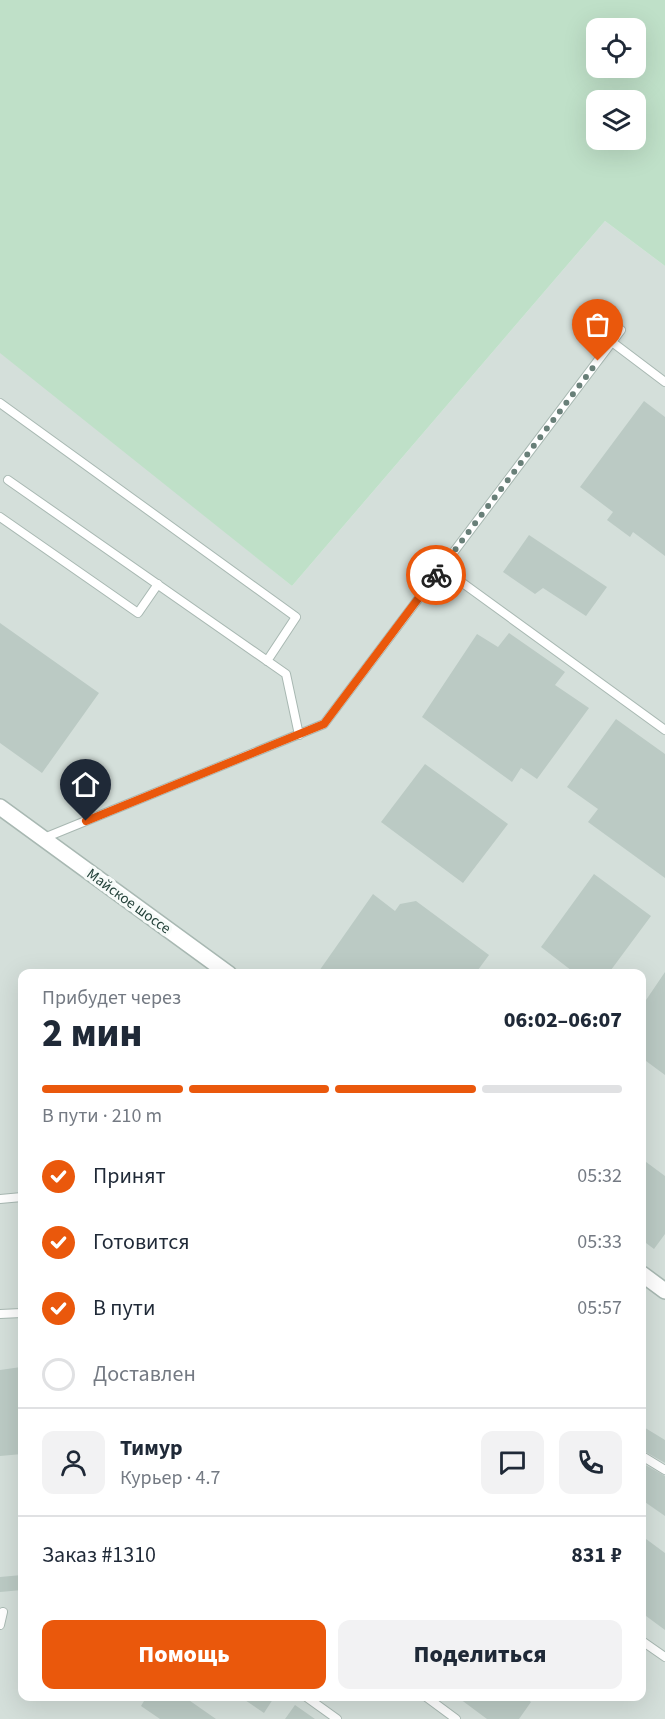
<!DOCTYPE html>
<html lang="ru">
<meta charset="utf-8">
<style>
:root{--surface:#fff;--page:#f2f2f3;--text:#1f2937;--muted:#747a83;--line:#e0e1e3;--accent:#ea580c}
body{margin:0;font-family:"Source Sans 3",sans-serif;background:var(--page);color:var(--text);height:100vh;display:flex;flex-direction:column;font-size:22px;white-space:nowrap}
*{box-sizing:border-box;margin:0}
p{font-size:20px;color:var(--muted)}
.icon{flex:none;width:33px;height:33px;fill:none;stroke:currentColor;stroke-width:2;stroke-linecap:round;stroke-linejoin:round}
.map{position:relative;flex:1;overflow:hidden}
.drawer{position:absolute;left:18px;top:969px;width:628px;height:732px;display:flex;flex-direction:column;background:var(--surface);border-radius:12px;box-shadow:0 6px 24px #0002}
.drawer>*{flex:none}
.buttons{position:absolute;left:586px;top:18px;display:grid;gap:12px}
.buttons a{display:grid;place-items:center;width:60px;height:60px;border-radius:12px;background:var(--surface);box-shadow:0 6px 24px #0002;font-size:30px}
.pin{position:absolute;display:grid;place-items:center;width:51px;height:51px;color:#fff;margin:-62px -26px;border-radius:50% 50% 50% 0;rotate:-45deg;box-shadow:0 0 6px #0007}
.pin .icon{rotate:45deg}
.courier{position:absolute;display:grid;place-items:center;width:60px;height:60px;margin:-30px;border:4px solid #ea580c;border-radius:50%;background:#fff;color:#222;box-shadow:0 2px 8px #0007}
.overview em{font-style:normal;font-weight:800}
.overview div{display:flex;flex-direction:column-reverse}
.overview{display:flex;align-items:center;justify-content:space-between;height:102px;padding:0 24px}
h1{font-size:39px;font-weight:800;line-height:45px}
.bar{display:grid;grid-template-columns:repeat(4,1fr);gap:9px 6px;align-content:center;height:72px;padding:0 24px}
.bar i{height:8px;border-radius:4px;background:var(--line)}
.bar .current{background:var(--accent)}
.bar p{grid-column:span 4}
.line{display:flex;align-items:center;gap:15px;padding:0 24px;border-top:2px solid var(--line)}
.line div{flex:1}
.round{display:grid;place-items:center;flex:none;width:63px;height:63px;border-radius:12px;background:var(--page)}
ol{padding:0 24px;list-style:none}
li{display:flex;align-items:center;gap:18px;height:66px}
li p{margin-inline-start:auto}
li .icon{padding:6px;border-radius:50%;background:var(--accent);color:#fff;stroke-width:4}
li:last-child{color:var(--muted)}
li i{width:33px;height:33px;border:3px solid var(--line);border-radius:50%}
.primary-button{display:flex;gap:12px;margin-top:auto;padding:12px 24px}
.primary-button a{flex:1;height:69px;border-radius:12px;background:var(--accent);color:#fff;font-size:24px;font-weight:800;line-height:69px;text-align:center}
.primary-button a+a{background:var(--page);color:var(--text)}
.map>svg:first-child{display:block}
</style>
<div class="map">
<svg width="665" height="1719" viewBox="0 0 665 1719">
<rect width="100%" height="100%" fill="#e6efeb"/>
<!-- built -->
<path fill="#d4dfda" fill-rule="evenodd" d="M605 221 665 266V1719H0V349L292 586ZM22 974H642V1696H22Z"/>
<!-- green -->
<path fill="#bfe0c8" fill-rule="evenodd" d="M0 0H665V266L605 221 292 586 0 353ZM597 28H636V68H597ZM597 100H636V140H597Z"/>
<!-- building -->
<path fill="#bbcac4" d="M644 401 665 417V556L633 532 630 537 607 520 613 512 580 487Z
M529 535 607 587 586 616 543 588 535 594 503 572Z
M0 623 99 693 42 773 0 743Z
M509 633 565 672 555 685 589 708 537 779 521 768 512 782 422 717 477 634 498 647Z
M616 719 665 754V878L588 822 598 809 567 787Z
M425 764 508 824 463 883 381 822Z
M594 874 651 916 608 974H576L541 947Z
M373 894 395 911 400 904 416 901 489 955 475 974H317Z
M665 972V1075L642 1058V1006Z
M642 1159 665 1176V1234L654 1249 642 1240Z
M21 1367 22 1454 0 1456V1370Z
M642 1426 665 1440V1463L642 1450Z
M642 1463 665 1476V1516L642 1500Z
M642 1536 665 1553V1630L642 1613Z
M22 1575V1590L0 1592V1577Z
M147 1696H183L216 1719H160L141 1706Z
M239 1696H275L264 1713Z
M456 1696H524L531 1702 519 1719H487Z
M295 1705 315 1719H285Z"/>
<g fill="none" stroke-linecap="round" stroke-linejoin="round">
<defs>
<path id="lane" d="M612 342 665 382
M0 403 296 617 267 661
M8 480 286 674 299 735
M0 517 138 613 158 584
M442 568 665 730
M44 838 324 724 621 330
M0 1199 22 1197
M0 1314 22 1313
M642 1456 665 1470
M0 1625 3 1612
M642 1641 665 1657
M305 1696 337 1719
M425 1696 456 1719"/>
<path id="street" d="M0 807 229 974
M642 1274 665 1291"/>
</defs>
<!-- lane casing -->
<use href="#lane" stroke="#a8b8b2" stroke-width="10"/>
<!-- street casing -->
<use href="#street" stroke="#a8b8b2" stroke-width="18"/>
<!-- lane -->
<use href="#lane" stroke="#fff" stroke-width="8"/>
<!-- street -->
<use href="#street" stroke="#fff" stroke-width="15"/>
</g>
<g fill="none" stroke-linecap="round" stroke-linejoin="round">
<!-- done -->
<path stroke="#687f78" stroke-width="6" stroke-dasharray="0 10.8" d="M436 575 598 361"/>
<!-- route -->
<path stroke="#ea580c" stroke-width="8" d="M86 821 324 724 436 575"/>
</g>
<g text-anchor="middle" stroke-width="6" stroke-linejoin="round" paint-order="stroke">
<!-- street labels -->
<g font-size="15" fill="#24423a" stroke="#f7fbf9">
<text transform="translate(129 901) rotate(36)" y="5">Майское шоссе</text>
</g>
</g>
</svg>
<div class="buttons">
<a><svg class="icon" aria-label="locate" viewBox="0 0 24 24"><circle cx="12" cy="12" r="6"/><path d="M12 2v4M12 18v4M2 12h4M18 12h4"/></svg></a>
<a><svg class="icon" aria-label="layers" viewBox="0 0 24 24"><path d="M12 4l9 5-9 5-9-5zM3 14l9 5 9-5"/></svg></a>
</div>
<div class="pin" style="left:598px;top:361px;background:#ea580c"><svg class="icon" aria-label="bag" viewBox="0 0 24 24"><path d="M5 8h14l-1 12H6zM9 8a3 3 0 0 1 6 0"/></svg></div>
<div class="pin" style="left:86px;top:821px;background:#1f2937"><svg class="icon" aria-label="home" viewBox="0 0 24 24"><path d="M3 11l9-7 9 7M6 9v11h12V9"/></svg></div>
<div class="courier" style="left:436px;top:575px"><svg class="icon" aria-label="bike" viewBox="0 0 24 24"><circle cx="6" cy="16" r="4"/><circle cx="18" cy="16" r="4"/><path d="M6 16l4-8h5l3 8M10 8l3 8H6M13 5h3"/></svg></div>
<section class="drawer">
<div class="overview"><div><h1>2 мин</h1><p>Прибудет через</p></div><em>06:02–06:07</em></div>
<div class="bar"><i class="current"></i><i class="current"></i><i class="current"></i><i></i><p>В пути · 210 m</p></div>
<ol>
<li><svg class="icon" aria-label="check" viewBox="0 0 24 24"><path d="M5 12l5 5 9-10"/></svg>Принят<p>05:32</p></li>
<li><svg class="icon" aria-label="check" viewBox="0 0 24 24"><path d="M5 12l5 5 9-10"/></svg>Готовится<p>05:33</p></li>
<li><svg class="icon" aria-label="check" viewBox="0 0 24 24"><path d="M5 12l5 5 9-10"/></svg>В пути<p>05:57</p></li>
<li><i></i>Доставлен</li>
</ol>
<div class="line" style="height:108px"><a class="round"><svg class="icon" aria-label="person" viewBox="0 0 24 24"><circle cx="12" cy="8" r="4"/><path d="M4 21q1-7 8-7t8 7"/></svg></a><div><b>Тимур</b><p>Курьер · 4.7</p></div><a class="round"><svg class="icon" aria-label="chat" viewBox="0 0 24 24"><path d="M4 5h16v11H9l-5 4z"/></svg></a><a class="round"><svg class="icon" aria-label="phone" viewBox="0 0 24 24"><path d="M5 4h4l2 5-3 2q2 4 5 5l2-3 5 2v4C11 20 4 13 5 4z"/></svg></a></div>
<div class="line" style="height:78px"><div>Заказ #1310</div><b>831 ₽</b></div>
<div class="primary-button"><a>Помощь</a><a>Поделиться</a></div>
</section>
</div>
